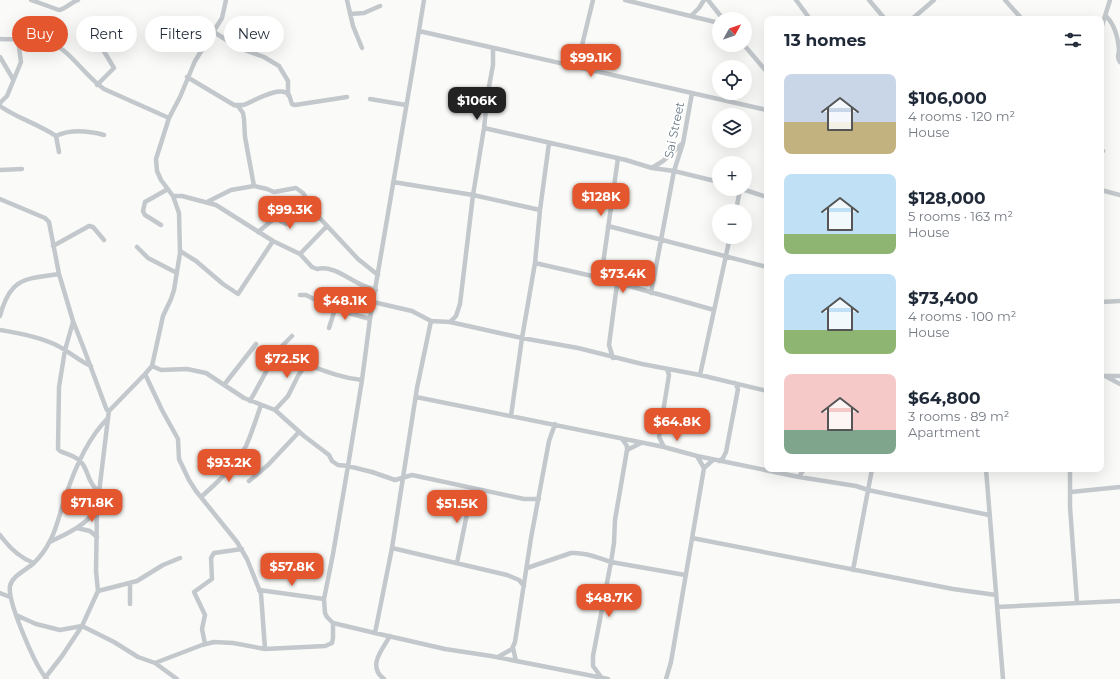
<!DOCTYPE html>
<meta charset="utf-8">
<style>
body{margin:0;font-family:Montserrat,sans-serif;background:#f2f2f3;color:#1f2937;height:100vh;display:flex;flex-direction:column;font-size:15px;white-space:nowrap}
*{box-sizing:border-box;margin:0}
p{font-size:13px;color:#747a83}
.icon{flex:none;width:22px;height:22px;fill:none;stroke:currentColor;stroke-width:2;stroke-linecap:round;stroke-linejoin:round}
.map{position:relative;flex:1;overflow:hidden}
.sheet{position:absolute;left:764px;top:16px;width:340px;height:456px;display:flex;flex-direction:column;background:#fff;border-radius:8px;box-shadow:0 4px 16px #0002}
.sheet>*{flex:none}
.top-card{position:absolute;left:12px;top:16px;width:380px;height:36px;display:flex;gap:8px}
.needle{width:26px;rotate:50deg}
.buttons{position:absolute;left:712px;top:12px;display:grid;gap:8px}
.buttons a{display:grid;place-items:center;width:40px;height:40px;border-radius:50%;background:#fff;box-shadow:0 4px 16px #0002;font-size:20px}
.price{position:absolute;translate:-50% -34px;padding:0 9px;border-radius:8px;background:#e4572e;color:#fff;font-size:13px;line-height:26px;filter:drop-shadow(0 1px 2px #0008)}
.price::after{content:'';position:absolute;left:50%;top:24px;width:12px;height:9px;margin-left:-6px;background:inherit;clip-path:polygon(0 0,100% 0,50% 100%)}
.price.selected{background:#222;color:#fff}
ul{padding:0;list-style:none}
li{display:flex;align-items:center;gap:12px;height:100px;padding:0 20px}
li span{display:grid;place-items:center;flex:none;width:112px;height:80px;border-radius:8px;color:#555}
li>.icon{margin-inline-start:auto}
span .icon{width:48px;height:48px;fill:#fffc;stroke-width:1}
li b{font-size:17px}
h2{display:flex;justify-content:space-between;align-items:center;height:48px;padding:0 20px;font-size:17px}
.pill{padding:0 14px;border-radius:18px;background:#fff;box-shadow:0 4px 16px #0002;font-size:14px;line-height:36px}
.pill.selected{background:#e4572e;color:#fff}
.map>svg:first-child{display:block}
</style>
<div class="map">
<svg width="1120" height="679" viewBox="0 0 1120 679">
<rect width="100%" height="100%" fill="#fafaf8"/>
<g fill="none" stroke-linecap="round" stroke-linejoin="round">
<!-- minor -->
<path stroke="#c3c8cc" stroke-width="4.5" d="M 31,0 L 59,10 C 66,9 71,2 78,0
M 347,0 L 353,26 L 362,48
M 424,0 L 413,67 L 370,319 L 362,380 L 348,466 L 333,554 L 324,599 L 325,613 L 327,617 L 333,623 L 375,633 L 445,649 L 491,656 L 608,679
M 625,0 L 719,23
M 708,0 L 723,19
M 796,0 L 810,19
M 869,0 L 885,19
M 1005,0 L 1022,19
M 350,14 L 364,13 L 380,6
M 691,16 L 699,8 L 704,0
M 1106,16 C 1115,25 1118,37 1119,50 C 1119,55 1116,57 1120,62
M 912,19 L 934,0
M 1101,29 L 1110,0
M 419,31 L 767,110
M 214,32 L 239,48 L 264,57 L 279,66 L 288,81 L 288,95
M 93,33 L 114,68 L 97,85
M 0,39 C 20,40 46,37 63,50 C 78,62 88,78 104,89 L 169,118
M 744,45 L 767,72
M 0,57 L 13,79
M 577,66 L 593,0
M 187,77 L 234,105 L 238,106 L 243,113 L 244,119 L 245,137 L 254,186
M 370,99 L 406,105
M 0,103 L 7,96 L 21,62 L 18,40
M 236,105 C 237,105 242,105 243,105 C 251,103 280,84 289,95 C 290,97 291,102 292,104 L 295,105 L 347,97
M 0,106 C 17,118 38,124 56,136 C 71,129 89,131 104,135
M 484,128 L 626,160 L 652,168 L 674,171 L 719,182
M 56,136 L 59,152
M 1101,150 L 1103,151
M 652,168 L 663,161 L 683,143
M 0,170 L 22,169
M 393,182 L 473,195 L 540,210
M 742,189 L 767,197
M 1101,190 L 1120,195
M 173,196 L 182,196 L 216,205 L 273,241 L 300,254 L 312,267 L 317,269 C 331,265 346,277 358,283 C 363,286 370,288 376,290
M 0,199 L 45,218 L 49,222 L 59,274 L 73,321 L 84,349 L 106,408 L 107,410 L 110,410 L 145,374 L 152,366 L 163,316 L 171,299 L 174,290 L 180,253 L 179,213 L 173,196 L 161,180 L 157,171 L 156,159 L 169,118 L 180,97 L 195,61 L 222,18 L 226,0
M 207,202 L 231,190 L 254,186 L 267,189 L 274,192 L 296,188 L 303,193 L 315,213 L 358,259 L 378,275
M 736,211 L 740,189
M 161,225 L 145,215 L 143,211 L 145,202 L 168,189
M 608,226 L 767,267
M 258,232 L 275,218 L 286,224 L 308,201
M 53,246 L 89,226 L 93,227 L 104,240
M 137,247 L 148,258 L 177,273
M 180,251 L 196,261 L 223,284 L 238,294 L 273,241
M 300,254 L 327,226
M 535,263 L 601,278 L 714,310
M 601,278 L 618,158
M 651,293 L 674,171 L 683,143 L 692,93
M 300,295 L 306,295 L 331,308 L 370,319
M 373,302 L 412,311 L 431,321 L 450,322 L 522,338 L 578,348 L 642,364 L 700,375 L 767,391
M 1101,302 L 1120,301
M 0,316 C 10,278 24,279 59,274
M 73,322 L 65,350 L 59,387 L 58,449 L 60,451 C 66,454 75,456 80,461 C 89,469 86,481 98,491
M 450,322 L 456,316 L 460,304 L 473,195 L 484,128 L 488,92 L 493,65 L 493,48
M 329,328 L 335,309
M 0,330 C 19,333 41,337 58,346 C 70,352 79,361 91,366
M 613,358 L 609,345 L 617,284
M 152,366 L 161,370 L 187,369 L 206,373 L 244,398 L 275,410 L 304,436 L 329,455 L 332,461 L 338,465 L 348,466 L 372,472 L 395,480 L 412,475 L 524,499 L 539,499
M 145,374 L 162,410 L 178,439 L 179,459 L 189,480 L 196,491 L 237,542 L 247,559 L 261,594 L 265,649
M 700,375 L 730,237
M 1101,376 L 1120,376
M 1107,377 L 1120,384
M 224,385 L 256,344
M 416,397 L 664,447 L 697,456 L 704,468 L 671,662 L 666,679
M 250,401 L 278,350 L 292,336
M 275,410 L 288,396 L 298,376 L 306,364 C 325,371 342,378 362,380
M 511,416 L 522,338 L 535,263 L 540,210 L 549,143
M 664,447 L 659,437 L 669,375 L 667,369
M 627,450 L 641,443
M 697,456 L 799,477 L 856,486 L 868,490 L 989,515
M 719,461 L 723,458 L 726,452 L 738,389 L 735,383
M 704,468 L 713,460
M 986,469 L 1003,679
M 1070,469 L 1070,507 L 1077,603
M 799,477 L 804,469
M 249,481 L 268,465 L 299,432
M 1071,492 L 1120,487
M 201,497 C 218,482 235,466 246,446 C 252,433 256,419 261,405
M 77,528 L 90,531 L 97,537
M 0,535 C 8,546 20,558 34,563
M 692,538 L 953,589 L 996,595
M 50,542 C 70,532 83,527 97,509
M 392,548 L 507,575 L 519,580 L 524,586
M 457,563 L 472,489
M 527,568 L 571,553 C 585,552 598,558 611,562 L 614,543 L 615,520 L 627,450 L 627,446 L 622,439
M 853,570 L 872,469
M 130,583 L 130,604
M 259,590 L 324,599
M 98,591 L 137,581 L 163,565 L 180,558
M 0,593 L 10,597
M 997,607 L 1120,601
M 16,615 L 36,624 L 60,630 L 82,626 L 114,642 L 138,657 L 155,663 L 202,645 L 214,642 L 233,643 L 265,649 L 325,646 L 332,643 L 333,638 L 333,623
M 375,633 L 392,548 L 417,388 L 431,321
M 205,644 L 202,629 L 205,615 L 194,592 L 212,579 L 211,558 L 214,553 L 242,549
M 513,648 L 516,661
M 498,657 L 512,649 L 515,642 L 531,538 L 549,441 L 555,424
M 155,663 L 177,679
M 601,677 L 593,666 L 593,656 L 611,562 L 685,575
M 45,678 L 62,656 L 82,626 L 98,591 L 96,571 L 97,509 L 109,410
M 47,679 C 36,668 7,601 10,586 C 12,576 26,570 34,563 C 40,557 46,549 50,541 C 57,528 60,512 65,498 C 74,470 87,439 108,418
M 384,679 C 367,666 382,650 390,636"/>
</g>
<g text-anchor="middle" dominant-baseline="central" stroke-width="4" stroke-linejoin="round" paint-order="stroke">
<!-- street labels -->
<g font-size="12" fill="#657683" stroke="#fff">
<text transform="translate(674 130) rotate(-78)">Sai Street</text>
</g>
</g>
</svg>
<div class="buttons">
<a><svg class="needle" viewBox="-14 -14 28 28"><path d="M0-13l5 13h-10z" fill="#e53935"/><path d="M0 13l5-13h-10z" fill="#747a83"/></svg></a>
<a><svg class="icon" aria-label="locate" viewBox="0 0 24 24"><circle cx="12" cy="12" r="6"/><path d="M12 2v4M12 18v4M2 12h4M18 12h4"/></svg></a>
<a><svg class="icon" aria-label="layers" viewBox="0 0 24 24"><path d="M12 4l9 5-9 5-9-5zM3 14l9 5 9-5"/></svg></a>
<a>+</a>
<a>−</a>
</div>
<b class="price" style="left:591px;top:78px">$99.1K</b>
<b class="price selected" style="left:477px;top:121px">$106K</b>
<b class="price" style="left:601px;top:217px">$128K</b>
<b class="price" style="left:290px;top:230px">$99.3K</b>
<b class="price" style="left:623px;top:294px">$73.4K</b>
<b class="price" style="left:345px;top:321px">$48.1K</b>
<b class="price" style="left:287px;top:379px">$72.5K</b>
<b class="price" style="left:677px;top:442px">$64.8K</b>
<b class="price" style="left:229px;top:483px">$93.2K</b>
<b class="price" style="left:92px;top:523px">$71.8K</b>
<b class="price" style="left:457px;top:524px">$51.5K</b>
<b class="price" style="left:292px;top:587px">$57.8K</b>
<b class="price" style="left:609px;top:618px">$48.7K</b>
<div class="top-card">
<a class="pill selected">Buy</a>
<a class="pill">Rent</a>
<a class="pill">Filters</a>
<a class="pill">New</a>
</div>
<section class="sheet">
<h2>13 homes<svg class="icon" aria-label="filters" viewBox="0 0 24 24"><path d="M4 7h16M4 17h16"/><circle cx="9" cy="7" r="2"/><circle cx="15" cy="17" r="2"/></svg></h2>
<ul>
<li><span style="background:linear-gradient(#c9d6e8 60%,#c2b280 0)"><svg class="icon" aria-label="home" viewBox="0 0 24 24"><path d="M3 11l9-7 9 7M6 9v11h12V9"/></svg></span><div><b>$106,000</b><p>4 rooms · 120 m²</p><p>House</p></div></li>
<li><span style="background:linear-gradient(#bfe0f5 75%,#8fb573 0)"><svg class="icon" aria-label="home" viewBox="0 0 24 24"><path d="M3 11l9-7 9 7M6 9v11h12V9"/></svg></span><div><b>$128,000</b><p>5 rooms · 163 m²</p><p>House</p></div></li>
<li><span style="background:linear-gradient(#bfe0f5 70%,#8fb573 0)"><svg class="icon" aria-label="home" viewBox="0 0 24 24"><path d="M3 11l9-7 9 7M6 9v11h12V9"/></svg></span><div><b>$73,400</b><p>4 rooms · 100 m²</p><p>House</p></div></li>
<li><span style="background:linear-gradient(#f6c9c9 70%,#7fa58c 0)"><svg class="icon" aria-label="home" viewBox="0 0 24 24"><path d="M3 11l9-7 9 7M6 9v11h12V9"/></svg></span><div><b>$64,800</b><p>3 rooms · 89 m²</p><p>Apartment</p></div></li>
</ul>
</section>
</div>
